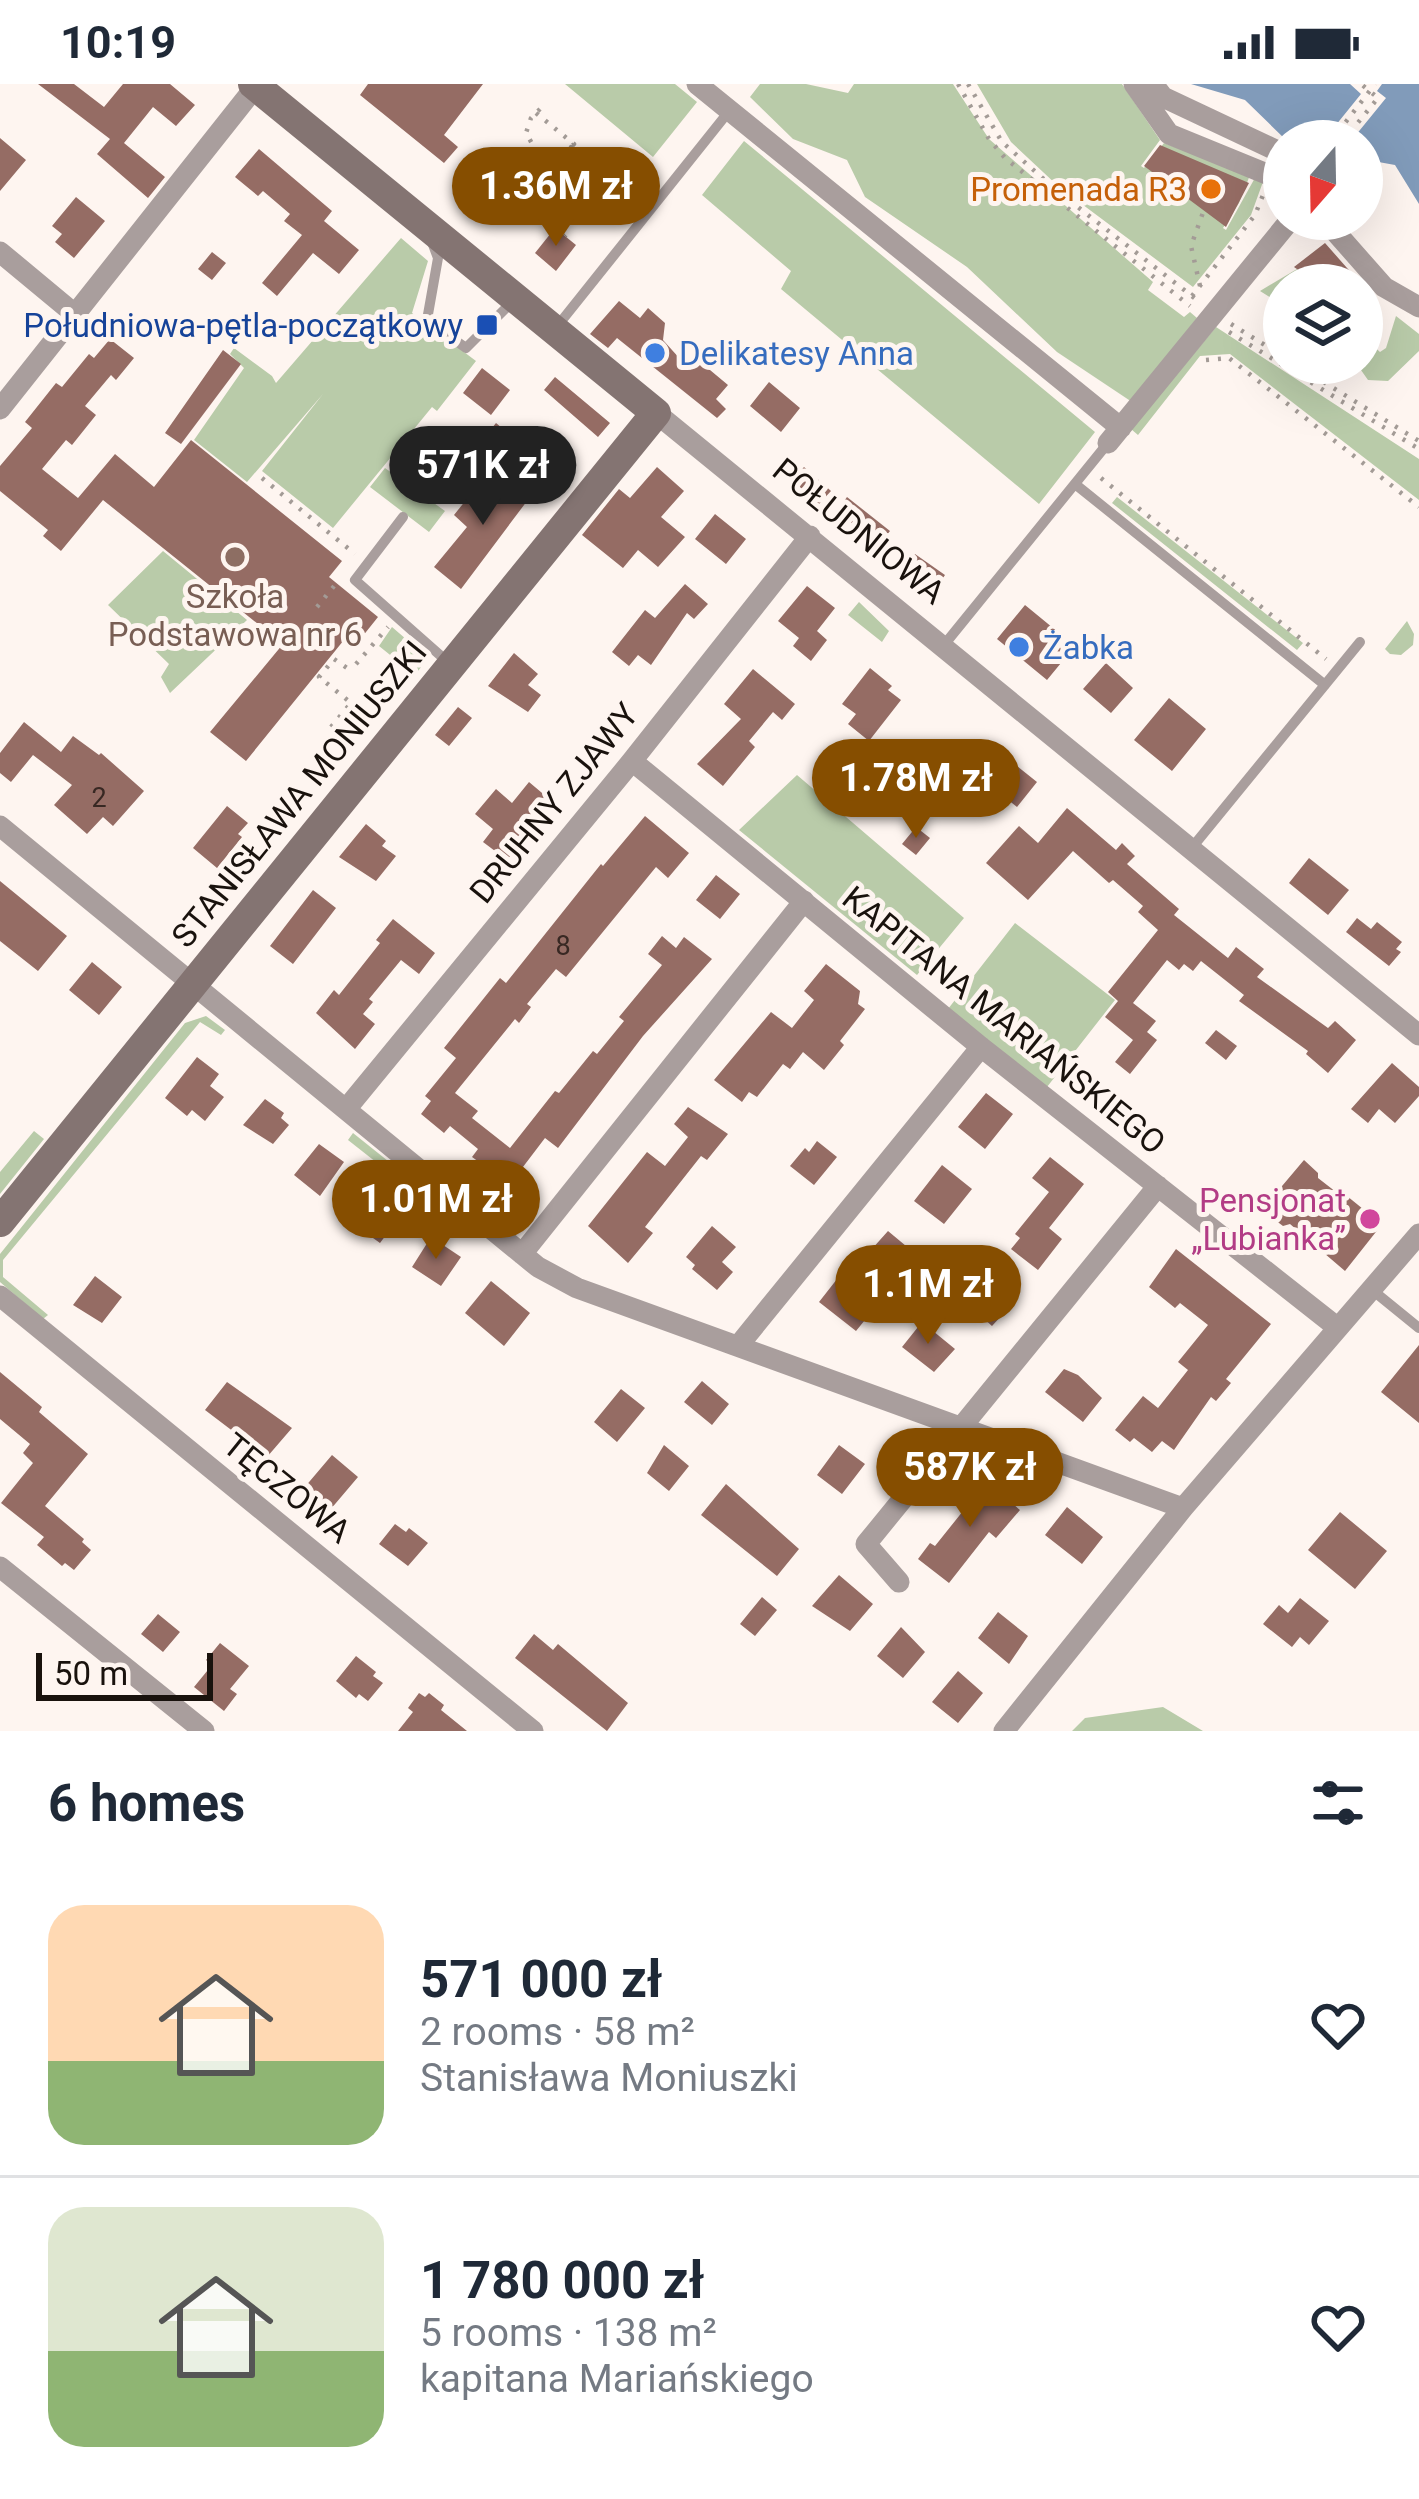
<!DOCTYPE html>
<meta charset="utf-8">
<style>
body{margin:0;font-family:Roboto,sans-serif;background:#f2f2f3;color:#1f2937;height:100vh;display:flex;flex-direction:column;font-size:45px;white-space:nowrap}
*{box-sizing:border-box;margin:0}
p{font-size:39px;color:#747a83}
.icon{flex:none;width:66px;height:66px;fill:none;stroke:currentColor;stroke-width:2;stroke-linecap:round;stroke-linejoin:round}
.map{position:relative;height:1647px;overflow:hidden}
.drawer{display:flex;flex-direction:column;background:#fff;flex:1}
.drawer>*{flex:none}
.needle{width:78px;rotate:200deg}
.fabs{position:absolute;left:1263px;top:36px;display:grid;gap:24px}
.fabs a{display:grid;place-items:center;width:120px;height:120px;border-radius:50%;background:#fff;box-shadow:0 12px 48px #0002;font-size:60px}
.scale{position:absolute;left:36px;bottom:30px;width:177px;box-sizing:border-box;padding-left:12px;border:6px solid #19120d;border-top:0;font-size:33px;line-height:42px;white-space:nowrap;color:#19120d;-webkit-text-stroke:9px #fef5f0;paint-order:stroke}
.price{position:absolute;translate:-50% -102px;padding:0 27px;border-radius:42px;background:#864e00;color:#fff;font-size:39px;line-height:78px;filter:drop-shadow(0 3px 6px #0008)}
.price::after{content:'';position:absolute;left:50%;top:72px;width:36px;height:27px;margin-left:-18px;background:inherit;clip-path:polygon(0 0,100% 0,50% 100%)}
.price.selected{background:#222;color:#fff}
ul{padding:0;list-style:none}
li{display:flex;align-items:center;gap:36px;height:300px;padding:0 48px}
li+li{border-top:3px solid #e0e1e3}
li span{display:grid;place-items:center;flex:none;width:336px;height:240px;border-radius:36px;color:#555}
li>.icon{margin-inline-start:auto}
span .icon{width:144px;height:144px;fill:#fffc;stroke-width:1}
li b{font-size:51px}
h2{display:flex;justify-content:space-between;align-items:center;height:144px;padding:0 48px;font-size:51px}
.status{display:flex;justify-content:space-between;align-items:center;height:84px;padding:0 60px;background:#fff;direction:ltr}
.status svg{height:33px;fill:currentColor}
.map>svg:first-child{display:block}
</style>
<div class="status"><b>10:19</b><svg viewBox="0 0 49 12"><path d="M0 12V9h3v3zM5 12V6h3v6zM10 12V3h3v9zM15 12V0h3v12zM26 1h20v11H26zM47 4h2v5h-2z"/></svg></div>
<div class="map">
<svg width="1419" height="1647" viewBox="0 0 1419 1647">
<rect width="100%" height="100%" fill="#fef5f0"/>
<!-- green -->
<path fill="#b9cba9" d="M 565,0 L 675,0 L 697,18 L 653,73 Z
M 760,0 L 806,0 L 848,9 L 854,0 L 953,0 L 989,55 L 1153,198 L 1148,206 L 1184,233 L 1190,228 L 1197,234 L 1132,318 L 1057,268 L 967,183 L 865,113 L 847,76 L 793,55 L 750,13 Z
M 977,0 L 1122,0 L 1160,56 L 1141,82 L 1144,84 L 1164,59 L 1250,91 L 1239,119 L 1223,144 L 1226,146 L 1256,92 L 1264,95 L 1251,131 L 1193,203 L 1059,103 L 1011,58 Z
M 744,57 L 1095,348 L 1039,420 L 781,205 L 791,187 L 702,111 Z
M 401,154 L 428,177 L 412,229 L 476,277 L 437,327 L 432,323 L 333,444 L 262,387 L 323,310 L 247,398 L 194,356 L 244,284 L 230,270 L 234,264 L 272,292 L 276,299 Z
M 1297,185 L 1320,201 L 1284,201 L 1284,222 L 1260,207 Z
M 1396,232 L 1419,250 L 1419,267 L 1388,297 L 1368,296 L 1356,279 L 1362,279 L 1362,242 L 1367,256 L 1380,268 L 1386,264 Z
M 1216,243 L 1419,375 L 1419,416 L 1230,270 L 1200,272 L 1138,351 L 1131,345 Z
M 385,384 L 445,427 L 429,448 L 370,403 Z
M 1117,413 L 1303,559 L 1297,566 L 1112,419 Z
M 163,467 L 247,536 L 170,609 L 161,593 L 169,580 L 108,521 Z
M 859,518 L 889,547 L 882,558 L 848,531 Z
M 1407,537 L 1414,550 L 1413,561 L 1401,571 L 1390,570 L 1385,565 Z
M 392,543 L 428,574 L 415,591 L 379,562 Z
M 797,691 L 964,834 L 917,891 L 739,746 Z
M 1015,839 L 1115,916 L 1047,1003 L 948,925 Z
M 206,932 L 225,946 L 221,951 L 200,938 L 3,1176 L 3,1193 L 48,1231 L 43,1235 L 0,1198 L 0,1170 L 185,939 Z
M 34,1047 L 44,1055 L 0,1110 L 0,1088 Z
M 353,1049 L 423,1105 L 419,1112 L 348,1056 Z
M 1163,1623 L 1203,1647 L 1072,1647 L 1085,1634 Z"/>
<!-- water -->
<path fill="#819bba" d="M 1191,0 L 1419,0 L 1419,120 L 1395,81 L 1362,75 L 1362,57 L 1287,57 L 1245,16 Z"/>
<!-- pier -->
<path fill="#fef5f0" d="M 1350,0 L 1382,0 L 1377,7 L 1386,14 L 1351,57 L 1323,57 L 1361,10 Z"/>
<!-- building -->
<path fill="#956c64" d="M 38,0 L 74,0 L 104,23 L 123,0 L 170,0 L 195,21 L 176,42 L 153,23 L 124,59 L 165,93 L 148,114 L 97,70 L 110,55 Z
M 368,0 L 483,0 L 444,51 L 458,63 L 444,79 L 360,11 Z
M 0,54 L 26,76 L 0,107 Z
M 1160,61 L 1249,99 L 1226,143 L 1144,82 Z
M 259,65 L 332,127 L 324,137 L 359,166 L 339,190 L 313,169 L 277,212 L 262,199 L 302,151 L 284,137 L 290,130 L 263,107 L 258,112 L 235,93 Z
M 534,72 L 557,90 L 562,86 L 592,107 L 564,139 L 548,126 L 551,117 L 519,94 Z
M 76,113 L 105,137 L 74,174 L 55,158 L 62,150 L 52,142 Z
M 555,144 L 576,161 L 556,187 L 535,169 Z
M 1325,159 L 1362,201 L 1320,201 L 1294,183 Z
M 212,168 L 226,179 L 212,196 L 198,185 Z
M 619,217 L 640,234 L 648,224 L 665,239 L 663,256 L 690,286 L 698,276 L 728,301 L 716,315 L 726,325 L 717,334 L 617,254 L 608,264 L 590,250 Z
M 110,255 L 134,274 L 116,296 L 111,291 L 85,322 L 96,331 L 72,361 L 66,356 L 42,385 L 78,414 L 115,370 L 154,403 L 191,356 L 342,477 L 329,493 L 378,533 L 358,558 L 348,551 L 246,677 L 210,648 L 283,560 L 103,416 L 61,467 L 43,452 L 48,446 L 0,407 L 0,382 L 32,344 L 25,338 L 56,299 L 62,303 L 89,270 L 94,274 Z
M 223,266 L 241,280 L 181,360 L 165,349 Z
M 482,284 L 510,306 L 491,331 L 463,309 Z
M 555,293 L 610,339 L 598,353 L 544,306 Z
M 769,298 L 800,324 L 781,348 L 750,322 Z
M 496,339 L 515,355 L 491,385 L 472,369 Z
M 657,383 L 684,407 L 661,433 L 685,453 L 658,483 L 638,466 L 623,484 L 582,451 L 619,405 L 630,414 Z
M 804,383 L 831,407 L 819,420 L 792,396 Z
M 509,384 L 528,403 L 527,417 L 461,505 L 434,483 L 467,443 L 454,431 L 466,416 L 477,425 Z
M 847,413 L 890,447 L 879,461 L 837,427 Z
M 715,430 L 746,455 L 726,480 L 695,455 Z
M 915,470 L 945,491 L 935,506 L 904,485 Z
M 685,500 L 708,520 L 694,535 L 687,529 L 651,581 L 638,571 L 629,582 L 612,568 L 645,526 L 655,534 Z
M 807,502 L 835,524 L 817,547 L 827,556 L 811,577 L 793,562 L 799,554 L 778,537 Z
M 1025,521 L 1075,562 L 1047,596 L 997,555 Z
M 514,569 L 538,590 L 528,601 L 541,611 L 528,628 L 488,602 Z
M 1106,579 L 1133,604 L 1111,629 L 1083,605 Z
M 870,584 L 892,602 L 888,606 L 901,616 L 869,657 L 848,640 L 856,630 L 842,620 Z
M 753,585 L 795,620 L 782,636 L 773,628 L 749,657 L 755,663 L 723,702 L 697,680 L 741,635 L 724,620 Z
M 1169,614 L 1206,645 L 1172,687 L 1134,656 Z
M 458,623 L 472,634 L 449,662 L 435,651 Z
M 24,638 L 61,668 L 73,652 L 99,671 L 101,669 L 144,707 L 113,742 L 103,733 L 87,750 L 54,721 L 72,701 L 33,671 L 11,698 L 0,689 L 0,669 Z
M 1012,678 L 1037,698 L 1017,723 L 992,703 Z
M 940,683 L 956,697 L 941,714 L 925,701 Z
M 529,698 L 554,719 L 507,776 L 483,758 L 493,745 L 475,730 L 496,705 L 512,719 Z
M 227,722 L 248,739 L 238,750 L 242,753 L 217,784 L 193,764 Z
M 1067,724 L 1116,766 L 1122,759 L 1135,772 L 1127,780 L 1179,825 L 1174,831 L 1228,874 L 1236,863 L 1264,885 L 1257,893 L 1328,944 L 1335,937 L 1356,956 L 1328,989 L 1306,970 L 1308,967 L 1239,917 L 1244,911 L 1201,877 L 1193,887 L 1184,880 L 1179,886 L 1167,876 L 1133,919 L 1156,937 L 1147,948 L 1157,956 L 1130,990 L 1115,978 L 1133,956 L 1105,933 L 1118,917 L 1108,908 L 1158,846 L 1138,828 L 1143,822 L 1113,796 L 1109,799 L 1073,767 L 1028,816 L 986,779 L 1019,742 L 1038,759 Z
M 645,732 L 689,769 L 668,794 L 656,783 L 566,893 L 556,885 L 527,920 L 531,923 L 519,939 L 515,935 L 455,1009 L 478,1027 L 472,1034 L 510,1064 L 555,1007 L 559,1009 L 593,967 L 597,970 L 624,937 L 619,933 L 662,881 L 648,870 L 662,852 L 676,864 L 684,853 L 712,875 L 643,952 L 558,1064 L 545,1054 L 510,1100 L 472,1073 L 478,1065 L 450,1042 L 444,1049 L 421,1030 L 431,1017 L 425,1012 L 456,974 L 444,964 L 500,894 L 506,899 L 601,780 L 603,782 Z
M 366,740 L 386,757 L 382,762 L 396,772 L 376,797 L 339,773 Z
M 916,743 L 930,754 L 916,771 L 902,760 Z
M 1309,774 L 1349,806 L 1328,831 L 1289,799 Z
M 716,791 L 740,810 L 720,835 L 696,816 Z
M 0,797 L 67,852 L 38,887 L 0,857 Z
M 313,806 L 336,824 L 293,880 L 270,862 Z
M 1357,834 L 1371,845 L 1377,838 L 1402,858 L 1396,865 L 1401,868 L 1389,882 L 1346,848 Z
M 393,835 L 435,869 L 419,890 L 401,876 L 369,915 L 373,918 L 363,930 L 375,940 L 355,965 L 316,929 L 334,906 L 339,911 L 380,859 L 376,856 Z
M 92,878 L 122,903 L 99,931 L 69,906 Z
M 826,880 L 860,907 L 858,920 L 865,925 L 840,957 L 844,961 L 824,986 L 803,968 L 790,985 L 783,980 L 757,1013 L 749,1008 L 742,1018 L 714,996 L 771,928 L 792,944 L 814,916 L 804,907 Z
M 1216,946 L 1237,962 L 1226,976 L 1205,959 Z
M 197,973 L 219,990 L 210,1002 L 224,1013 L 205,1037 L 192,1026 L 187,1032 L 165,1014 Z
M 1392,979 L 1419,1003 L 1419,1012 L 1395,1039 L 1379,1025 L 1368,1039 L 1351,1025 Z
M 986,1009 L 1013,1030 L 985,1065 L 958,1043 Z
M 265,1015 L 284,1029 L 281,1034 L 289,1041 L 273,1060 L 243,1041 Z
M 688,1023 L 728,1050 L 707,1076 L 701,1072 L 645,1143 L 653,1149 L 628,1179 L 588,1142 L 647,1068 L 665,1082 L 688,1053 L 674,1040 Z
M 817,1057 L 837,1073 L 814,1101 L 790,1082 L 805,1064 L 809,1068 Z
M 319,1060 L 344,1078 L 320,1112 L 294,1091 Z
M 1050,1073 L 1084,1100 L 1049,1144 L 1062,1155 L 1038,1186 L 1011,1165 L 1020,1154 L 1015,1150 L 1049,1108 L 1032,1094 Z
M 1304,1076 L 1318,1089 L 1318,1094 L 1345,1115 L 1347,1112 L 1363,1125 L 1365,1122 L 1383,1139 L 1345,1187 L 1290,1140 L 1283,1142 L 1275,1136 L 1276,1130 L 1266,1121 Z
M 942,1081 L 972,1105 L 944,1140 L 914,1117 Z
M 377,1107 L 404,1127 L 380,1159 L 352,1139 Z
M 712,1142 L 736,1163 L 722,1178 L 733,1188 L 717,1206 L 692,1185 L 695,1181 L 686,1173 Z
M 888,1147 L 912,1167 L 872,1215 L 878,1220 L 856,1247 L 819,1218 L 841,1190 L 846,1194 Z
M 431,1153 L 461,1173 L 441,1202 L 412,1183 Z
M 1176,1165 L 1271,1240 L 1226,1295 L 1231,1299 L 1216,1317 L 1211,1313 L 1174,1366 L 1162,1357 L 1152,1368 L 1134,1354 L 1130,1358 L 1115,1346 L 1143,1312 L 1158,1324 L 1188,1286 L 1178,1278 L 1208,1241 L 1180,1219 L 1175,1224 L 1149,1203 Z
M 95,1192 L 122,1213 L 102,1239 L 73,1221 Z
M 491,1197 L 530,1229 L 504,1262 L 465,1229 Z
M 990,1200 L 1013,1219 L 992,1242 L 971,1223 Z
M 922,1238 L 955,1265 L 934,1288 L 902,1263 Z
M 1419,1261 L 1419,1339 L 1381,1308 Z
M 1064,1285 L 1078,1291 L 1102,1314 L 1083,1338 L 1045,1308 Z
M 0,1288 L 42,1323 L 39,1328 L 88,1370 L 45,1422 L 84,1455 L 82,1458 L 91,1466 L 74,1486 L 65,1479 L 62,1482 L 37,1461 L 44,1453 L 1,1419 L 33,1379 L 23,1369 L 30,1360 L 0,1335 Z
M 702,1297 L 729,1320 L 712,1341 L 684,1318 Z
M 227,1298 L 292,1344 L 267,1373 L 205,1326 Z
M 621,1305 L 645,1324 L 617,1358 L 594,1338 Z
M 664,1361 L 689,1382 L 669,1407 L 647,1389 Z
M 839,1361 L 865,1380 L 842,1410 L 817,1391 Z
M 332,1371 L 358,1393 L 330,1426 L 304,1404 Z
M 982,1394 L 1020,1426 L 996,1454 L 989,1448 L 949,1499 L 918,1475 L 930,1459 L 935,1462 L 963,1427 L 958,1423 Z
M 726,1400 L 799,1465 L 777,1492 L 701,1431 Z
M 1067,1423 L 1103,1453 L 1082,1480 L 1045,1451 Z
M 1340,1428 L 1387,1467 L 1355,1505 L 1308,1466 Z
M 395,1440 L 406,1448 L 409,1444 L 428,1459 L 408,1482 L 379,1460 Z
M 839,1491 L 873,1520 L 850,1547 L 812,1522 Z
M 762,1513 L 777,1526 L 755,1552 L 740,1540 Z
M 1300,1514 L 1329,1537 L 1309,1561 L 1300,1553 L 1292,1563 L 1263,1540 L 1279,1521 L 1288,1529 Z
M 998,1528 L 1028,1552 L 1009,1580 L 978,1554 Z
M 158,1530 L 180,1548 L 163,1568 L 141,1550 Z
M 901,1543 L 925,1568 L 903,1594 L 877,1572 Z
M 534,1550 L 553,1566 L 558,1560 L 628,1619 L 607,1647 L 515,1574 Z
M 220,1559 L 249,1582 L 230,1605 L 237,1610 L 224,1627 L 194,1603 L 212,1581 L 206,1576 Z
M 356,1572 L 376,1588 L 373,1592 L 383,1599 L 368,1617 L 359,1610 L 356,1614 L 336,1597 Z
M 958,1587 L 983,1609 L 958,1639 L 932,1618 Z
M 419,1609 L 425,1613 L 429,1609 L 444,1621 L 441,1626 L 467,1647 L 398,1647 L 413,1628 L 408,1624 Z"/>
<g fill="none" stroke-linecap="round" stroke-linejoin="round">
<!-- path -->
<path stroke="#a39b96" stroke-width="4.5" stroke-dasharray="3 9" stroke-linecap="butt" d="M 958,0 L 989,55 L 1005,74 L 1190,222
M 968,0 L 1002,58 L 1056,106 L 1197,216
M 540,25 L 531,34 L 526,49 L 538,70 L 559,85
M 536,29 L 574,60 L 571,63
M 1343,57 L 1378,14 L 1361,0
M 556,83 L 571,63 L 609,91
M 591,111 L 614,85 L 641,106
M 519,128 L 554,135 L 569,148 L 565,152
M 1200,202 L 1191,162 L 1205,123
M 1192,212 L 1255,131 L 1263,111
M 1231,240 L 1284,273
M 1229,248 L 1419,365
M 1373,262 L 1371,232 L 1376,226
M 1206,276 L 1229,274 L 1419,423
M 1293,279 L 1419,357
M 262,394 L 355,470
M 1101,394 L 1326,575
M 317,523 L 339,496
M 356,580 L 388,543
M 331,643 L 351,619 L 319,593 L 334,575 L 350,586"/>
<!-- lane -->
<path stroke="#a99e9d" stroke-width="10" d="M 432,158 L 438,174 L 427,236 L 466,264 L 515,215
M 555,245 L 730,26
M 1075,400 L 1325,601
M 403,433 L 355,496 L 450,580
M 944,561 L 1108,359
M 1190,766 L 1360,558
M 1371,1205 L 1419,1244"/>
<!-- street -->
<path stroke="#a99e9d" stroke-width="21" d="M 697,0 L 1121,344
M 1134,0 L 1169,50 L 1284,97
M 1153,0 L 1163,13 L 1284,70
M 1324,135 L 1384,203 L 1419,223
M 0,168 L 77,232
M 0,325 L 256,2
M 656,329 L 1419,951
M 1108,359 L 1291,135
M 632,677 L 981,963 L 1338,1244
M 0,742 L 538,1183 L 577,1204 L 1183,1424
M 347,1024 L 632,677 L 810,452
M 522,1170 L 804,817
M 0,1212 L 533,1647
M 738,1262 L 981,963
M 0,1483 L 204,1647
M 899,1498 L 866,1460 L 1158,1102
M 1004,1647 L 1183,1424 L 1419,1150"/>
<!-- secondary -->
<path stroke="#847472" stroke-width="30" d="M 0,1138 L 656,329 L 253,0"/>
<!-- path-bridge -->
<path stroke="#a39b96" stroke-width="4.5" stroke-dasharray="3 9" stroke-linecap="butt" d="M 1331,57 L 1375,0"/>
</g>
<!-- markers -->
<circle fill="#e8710a" stroke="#fef5f0" stroke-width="4.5" cx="1211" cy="105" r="12"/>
<rect fill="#1a4fb4" stroke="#fef5f0" stroke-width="4.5" x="475" y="229" width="24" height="24" rx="6"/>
<g fill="#3f7fe0" stroke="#fef5f0" stroke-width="4.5">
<circle cx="655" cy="269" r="12"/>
<circle cx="1019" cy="563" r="12"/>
</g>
<circle fill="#8d6e63" stroke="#fef5f0" stroke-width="4.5" cx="235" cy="473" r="12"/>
<circle fill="#d1479c" stroke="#fef5f0" stroke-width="4.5" cx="1370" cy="1135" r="12"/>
<g text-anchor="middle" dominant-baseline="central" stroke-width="10" stroke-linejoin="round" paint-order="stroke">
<!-- number labels -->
<g font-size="27" fill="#382823">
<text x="99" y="714">2</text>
<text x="563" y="862">8</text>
</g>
<!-- food labels -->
<g font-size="33" fill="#c56008" stroke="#fef5f0" text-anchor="end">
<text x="1187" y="105">Promenada R3</text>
</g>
<!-- transit labels -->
<g font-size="33" fill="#164399" stroke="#fef5f0" text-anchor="end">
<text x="463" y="241">Południowa-pętla-początkowy</text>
</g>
<!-- shop labels -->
<g font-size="33" fill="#366cbe" stroke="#fef5f0" text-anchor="start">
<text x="679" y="269">Delikatesy Anna</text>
<text x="1043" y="563">Żabka</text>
</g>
<!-- street labels -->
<g font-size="33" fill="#19120d" stroke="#fef5f0">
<text transform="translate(859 447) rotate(39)">POŁUDNIOWA</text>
<text transform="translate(299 710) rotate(-51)">STANISŁAWA MONIUSZKI</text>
<text transform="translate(554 719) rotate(-51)">DRUHNY ZJAWY</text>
<text transform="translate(1004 936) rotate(39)">KAPITANA MARIAŃSKIEGO</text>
<text transform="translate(287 1404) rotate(39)">TĘCZOWA</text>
</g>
<!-- education labels -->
<g font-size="33" fill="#785e54" stroke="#fef5f0">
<text x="235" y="512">Szkoła<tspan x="235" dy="38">Podstawowa nr 6</tspan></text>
</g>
<!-- hotel labels -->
<g font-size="33" fill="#b23c85" stroke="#fef5f0" text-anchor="end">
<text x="1346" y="1116">Pensjonat<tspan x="1346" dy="38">„Lubianka”</tspan></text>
</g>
</g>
</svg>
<div class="fabs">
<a><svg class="needle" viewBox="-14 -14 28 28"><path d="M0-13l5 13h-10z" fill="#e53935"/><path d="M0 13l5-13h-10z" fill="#747a83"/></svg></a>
<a><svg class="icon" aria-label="layers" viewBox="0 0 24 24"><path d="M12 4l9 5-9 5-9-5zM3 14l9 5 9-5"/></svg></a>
</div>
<div class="scale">50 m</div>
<b class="price" style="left:556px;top:165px">1.36M zł</b>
<b class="price selected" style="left:483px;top:444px">571K zł</b>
<b class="price" style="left:916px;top:757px">1.78M zł</b>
<b class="price" style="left:436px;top:1178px">1.01M zł</b>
<b class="price" style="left:928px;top:1263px">1.1M zł</b>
<b class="price" style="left:970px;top:1446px">587K zł</b>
</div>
<section class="drawer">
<h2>6 homes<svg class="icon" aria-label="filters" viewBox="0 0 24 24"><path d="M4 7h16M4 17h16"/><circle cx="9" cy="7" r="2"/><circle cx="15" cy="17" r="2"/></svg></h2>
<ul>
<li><span style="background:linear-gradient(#ffd9b3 65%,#8fb573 0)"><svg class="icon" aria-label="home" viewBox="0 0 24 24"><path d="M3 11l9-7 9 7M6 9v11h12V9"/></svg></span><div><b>571 000 zł</b><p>2 rooms · 58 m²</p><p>Stanisława Moniuszki</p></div><svg class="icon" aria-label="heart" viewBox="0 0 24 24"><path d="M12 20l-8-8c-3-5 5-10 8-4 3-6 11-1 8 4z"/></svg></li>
<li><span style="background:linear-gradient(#dfe7d0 60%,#8fb573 0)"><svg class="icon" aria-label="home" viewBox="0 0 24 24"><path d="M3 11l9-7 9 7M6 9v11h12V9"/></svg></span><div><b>1 780 000 zł</b><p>5 rooms · 138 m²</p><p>kapitana Mariańskiego</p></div><svg class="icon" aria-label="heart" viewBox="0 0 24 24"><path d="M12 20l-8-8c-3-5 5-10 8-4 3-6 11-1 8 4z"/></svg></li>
</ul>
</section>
